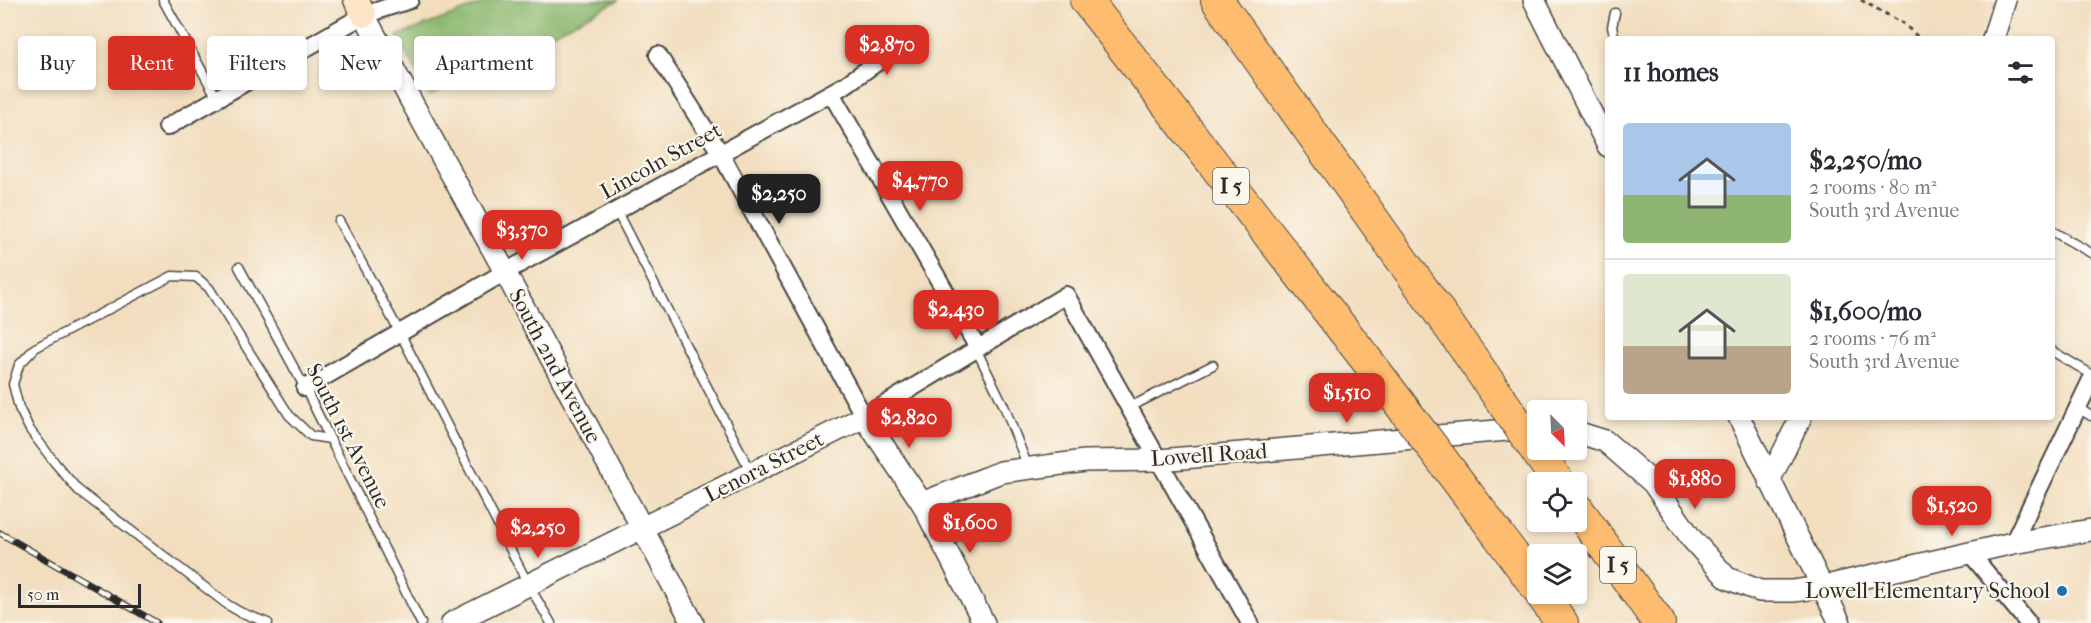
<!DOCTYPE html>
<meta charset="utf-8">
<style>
body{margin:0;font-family:"IM FELL French Canon",serif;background:#f2f2f3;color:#2b2b33;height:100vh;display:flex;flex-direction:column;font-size:22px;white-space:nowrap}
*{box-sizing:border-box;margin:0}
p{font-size:20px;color:#7c7c81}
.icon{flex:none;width:33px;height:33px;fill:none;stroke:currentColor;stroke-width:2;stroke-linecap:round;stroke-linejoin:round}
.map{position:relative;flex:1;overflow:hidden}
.drawer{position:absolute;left:1605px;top:36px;width:450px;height:384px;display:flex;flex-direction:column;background:#fff;border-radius:6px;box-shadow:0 3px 9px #0003}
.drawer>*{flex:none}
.guide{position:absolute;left:18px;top:36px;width:570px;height:54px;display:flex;gap:12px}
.needle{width:39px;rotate:156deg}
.buttons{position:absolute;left:1527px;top:400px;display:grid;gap:12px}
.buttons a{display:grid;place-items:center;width:60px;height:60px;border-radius:6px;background:#fff;box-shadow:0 3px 9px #0003;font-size:30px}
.scale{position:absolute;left:18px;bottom:15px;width:123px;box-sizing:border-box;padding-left:6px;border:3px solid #2b2b2b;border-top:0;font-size:16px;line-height:21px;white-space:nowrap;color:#2b2b2b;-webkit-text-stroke:4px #fbf7ec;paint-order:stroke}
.price{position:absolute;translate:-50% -51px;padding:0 14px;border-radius:12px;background:#d93025;color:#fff;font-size:20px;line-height:39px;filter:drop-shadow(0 2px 3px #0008)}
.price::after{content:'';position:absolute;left:50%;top:36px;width:18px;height:14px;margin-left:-9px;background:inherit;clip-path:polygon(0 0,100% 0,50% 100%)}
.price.active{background:#222;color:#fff}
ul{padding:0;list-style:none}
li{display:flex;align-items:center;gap:18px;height:150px;padding:0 18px}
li+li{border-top:2px solid #e1e1e2}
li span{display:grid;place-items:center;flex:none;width:168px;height:120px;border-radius:6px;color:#555}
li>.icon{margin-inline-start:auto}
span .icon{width:72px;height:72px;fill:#fffc;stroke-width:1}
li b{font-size:26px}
h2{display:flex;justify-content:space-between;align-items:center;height:72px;padding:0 18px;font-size:26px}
.pill{padding:0 21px;border-radius:6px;background:#fff;box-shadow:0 3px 9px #0003;font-size:21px;line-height:54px}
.pill.active{background:#d93025;color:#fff}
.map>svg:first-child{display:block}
</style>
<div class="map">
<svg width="2091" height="623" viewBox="0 0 2091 623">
<rect width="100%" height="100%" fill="#fbf7ec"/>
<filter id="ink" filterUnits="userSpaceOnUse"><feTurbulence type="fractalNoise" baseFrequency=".0167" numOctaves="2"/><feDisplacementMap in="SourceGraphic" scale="12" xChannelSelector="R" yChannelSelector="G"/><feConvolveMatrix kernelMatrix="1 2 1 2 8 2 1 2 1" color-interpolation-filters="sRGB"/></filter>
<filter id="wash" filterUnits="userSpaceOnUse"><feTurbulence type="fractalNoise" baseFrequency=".008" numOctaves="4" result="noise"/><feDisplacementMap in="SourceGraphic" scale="24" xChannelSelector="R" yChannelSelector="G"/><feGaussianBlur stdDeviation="1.35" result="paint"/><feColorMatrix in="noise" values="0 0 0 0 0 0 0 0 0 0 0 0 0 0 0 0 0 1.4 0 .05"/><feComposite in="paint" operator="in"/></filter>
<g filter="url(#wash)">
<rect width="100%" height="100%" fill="#f2debf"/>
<!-- forest -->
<path fill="#8cb870" stroke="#5c724e" stroke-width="1.5" d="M 492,0 L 619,0 L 429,96 L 397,36 Z"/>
</g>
<g filter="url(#ink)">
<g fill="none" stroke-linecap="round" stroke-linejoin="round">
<defs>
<path id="service" d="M 163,0 L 217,98
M 1615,39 L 1612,27 L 1615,13
M 617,212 L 751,472
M 339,221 L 400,333 L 529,586 L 551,623
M 2052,231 L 2091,253
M 239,267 L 305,388 L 421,623
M 976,349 L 1004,406 L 1028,467
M 2052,351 L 2091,374
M 1130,407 L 1213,365
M 2078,408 L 2091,416
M 268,623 L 240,612 L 228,605 L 78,490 L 55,463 L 30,430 L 19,408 L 13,384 L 19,365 L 35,348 L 172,276 L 196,277 L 209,288 L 289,415 L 311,436 L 330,439"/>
<path id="minor" d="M 658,55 L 721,154 L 864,417 L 1066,295 L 1250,623
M 831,93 L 978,348
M 167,127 L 364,15 L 410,0
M 305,388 L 505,272 L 845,85 L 910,39
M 2013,543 L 2091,380
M 1970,553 L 2028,623"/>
<path id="tertiary" d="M 1534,0 L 1608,146
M 364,15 L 505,272 L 693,623
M 1993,39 L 2005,0
M 1739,417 L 1840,623
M 1576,432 L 1605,441 L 1653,483 L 1691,538 L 1727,578 L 1760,591 L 1793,591 L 1822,587 L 2013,543 L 2091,530
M 1769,481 L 1801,417
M 922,503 L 1001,472 L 1085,461 L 1159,460 L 1531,428
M 452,623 L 864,417 L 922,503 L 984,623"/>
<path id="secondary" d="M 356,0 L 364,15"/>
<path id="motorway" d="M 1086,0 L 1376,372
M 1217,0 L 1471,357
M 1576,507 L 1659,623
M 1499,536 L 1538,589
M 1541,594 L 1562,623"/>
</defs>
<!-- service casing -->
<use href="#service" stroke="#494641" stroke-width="11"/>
<!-- minor casing -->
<use href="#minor" stroke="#494641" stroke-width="20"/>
<!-- tertiary casing -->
<use href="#tertiary" stroke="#494641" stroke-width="24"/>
<!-- secondary casing -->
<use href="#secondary" stroke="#494641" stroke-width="27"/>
<!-- motorway casing -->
<use href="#motorway" stroke="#494641" stroke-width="34"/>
<!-- path -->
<path stroke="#494641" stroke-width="3" stroke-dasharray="4.5 4.5" stroke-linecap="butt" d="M 1861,0 L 1904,24 L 1920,39"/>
<!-- service -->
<use href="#service" stroke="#fff" stroke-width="8"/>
<!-- minor -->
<use href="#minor" stroke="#fff" stroke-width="16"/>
<!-- tertiary -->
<use href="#tertiary" stroke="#fff" stroke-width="21"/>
<!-- secondary -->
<use href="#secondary" stroke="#fee4c6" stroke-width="24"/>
<!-- motorway -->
<use href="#motorway" stroke="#fdbc70" stroke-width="32"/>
<defs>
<path id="rail" d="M 0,533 L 157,623"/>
</defs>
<!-- rail casing -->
<use href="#rail" stroke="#2b2b2b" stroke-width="7"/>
<!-- rail -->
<use href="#rail" stroke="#fbf7ec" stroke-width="4.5" stroke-dasharray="14" stroke-linecap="butt"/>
<defs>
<path id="motorway-bridge" d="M 1471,357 L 1559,483
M 1376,372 L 1499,536"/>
</defs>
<!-- motorway-bridge casing -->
<use href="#motorway-bridge" stroke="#494641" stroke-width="34" stroke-linecap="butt"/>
<!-- motorway-bridge -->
<use href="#motorway-bridge" stroke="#fdbc70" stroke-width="32"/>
</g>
</g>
<!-- markers -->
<circle fill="#1f6fb2" stroke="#fbf7ec" stroke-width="2" cx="2062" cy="591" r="6"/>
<g text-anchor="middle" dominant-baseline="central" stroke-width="4.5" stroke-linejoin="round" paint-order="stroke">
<!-- shield labels -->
<g fill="#fbf7ec" stroke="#696865" stroke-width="1.5">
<rect x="1213" y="168" width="36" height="36" rx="4.5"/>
<rect x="1600" y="547" width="36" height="36" rx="4.5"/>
</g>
<g font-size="21" font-weight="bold" fill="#2b2b2b">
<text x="1231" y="186">I 5</text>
<text x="1618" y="565">I 5</text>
</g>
<!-- street labels -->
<g font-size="22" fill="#2b2b2b" stroke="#fbf7ec">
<text transform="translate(661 161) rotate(-29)">Lincoln Street</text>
<text transform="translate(555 366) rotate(62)">South 2nd Avenue</text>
<text transform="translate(348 436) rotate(63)">South 1st Avenue</text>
<text transform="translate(1209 455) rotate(-4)">Lowell Road</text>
<text transform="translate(764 467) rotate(-27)">Lenora Street</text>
</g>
<!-- poi labels -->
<g font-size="22" fill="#2b2b2b" stroke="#fbf7ec" text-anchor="end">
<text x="2050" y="591">Lowell Elementary School</text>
</g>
</g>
</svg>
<div class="buttons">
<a><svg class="needle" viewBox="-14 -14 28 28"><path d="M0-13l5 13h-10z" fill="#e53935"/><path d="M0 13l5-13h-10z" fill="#7c7c81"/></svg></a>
<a><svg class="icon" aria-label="locate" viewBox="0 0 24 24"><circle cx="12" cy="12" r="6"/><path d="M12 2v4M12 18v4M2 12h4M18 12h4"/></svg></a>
<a><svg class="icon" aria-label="layers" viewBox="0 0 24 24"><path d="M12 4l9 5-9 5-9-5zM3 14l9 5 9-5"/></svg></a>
</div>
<div class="scale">50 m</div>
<b class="price" style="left:887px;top:76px">$2,870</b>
<b class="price" style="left:920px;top:212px">$4,770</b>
<b class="price active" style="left:779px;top:225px">$2,250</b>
<b class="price" style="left:522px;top:261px">$3,370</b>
<b class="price" style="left:956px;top:341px">$2,430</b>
<b class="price" style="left:1347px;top:424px">$1,510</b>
<b class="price" style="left:909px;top:449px">$2,820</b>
<b class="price" style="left:1695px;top:510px">$1,880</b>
<b class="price" style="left:1952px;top:537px">$1,520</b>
<b class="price" style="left:970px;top:554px">$1,600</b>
<b class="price" style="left:538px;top:559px">$2,250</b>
<div class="guide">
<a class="pill">Buy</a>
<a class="pill active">Rent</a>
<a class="pill">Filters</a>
<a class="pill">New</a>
<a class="pill">Apartment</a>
</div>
<section class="drawer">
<h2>11 homes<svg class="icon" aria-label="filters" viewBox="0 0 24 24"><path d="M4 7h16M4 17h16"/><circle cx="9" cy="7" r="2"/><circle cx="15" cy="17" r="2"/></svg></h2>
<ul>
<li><span style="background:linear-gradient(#a9c7e8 60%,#8fb573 0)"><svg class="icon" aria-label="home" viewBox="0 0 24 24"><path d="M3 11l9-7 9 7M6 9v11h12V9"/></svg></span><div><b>$2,250/mo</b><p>2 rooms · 80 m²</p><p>South 3rd Avenue</p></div></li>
<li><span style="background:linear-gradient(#dfe7d0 60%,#b9a48a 0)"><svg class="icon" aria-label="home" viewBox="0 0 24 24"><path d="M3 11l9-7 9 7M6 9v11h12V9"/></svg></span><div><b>$1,600/mo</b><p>2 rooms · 76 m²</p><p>South 3rd Avenue</p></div></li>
</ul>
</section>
</div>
